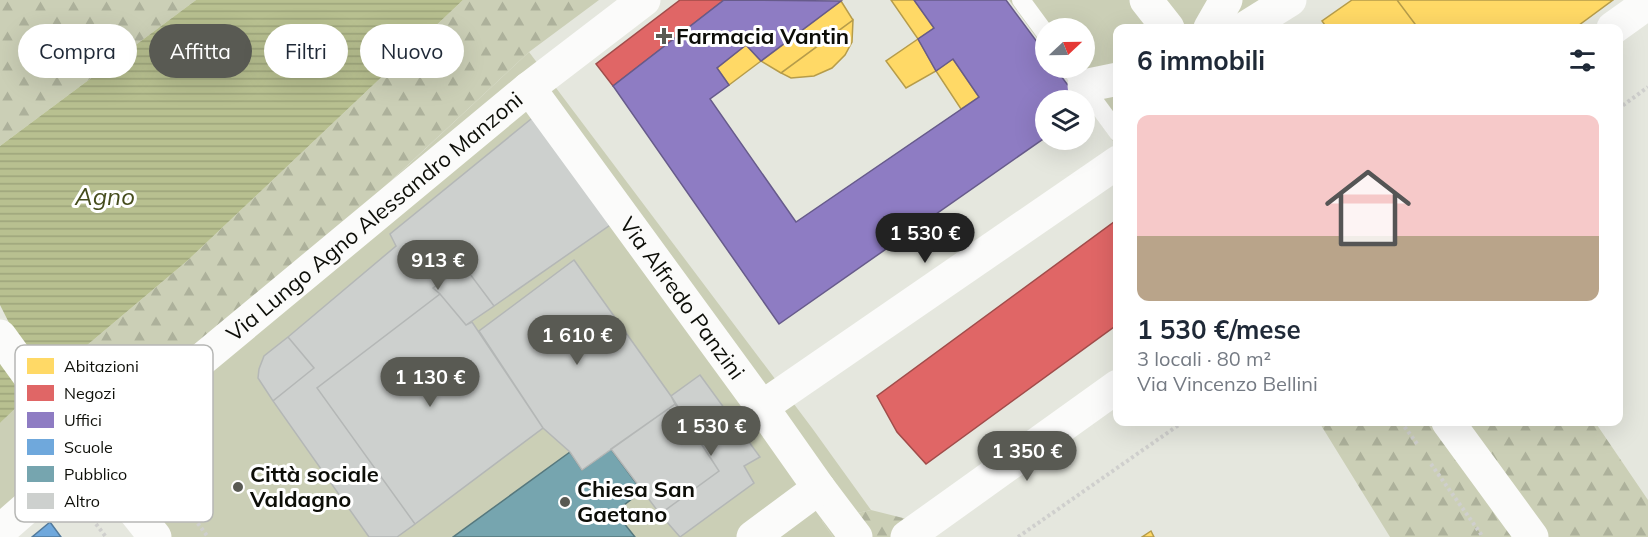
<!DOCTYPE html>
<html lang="it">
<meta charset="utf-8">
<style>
body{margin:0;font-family:Mulish,sans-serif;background:#f6f6f7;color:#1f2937;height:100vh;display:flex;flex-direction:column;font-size:22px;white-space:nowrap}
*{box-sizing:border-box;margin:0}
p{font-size:20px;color:#747a83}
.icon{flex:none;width:33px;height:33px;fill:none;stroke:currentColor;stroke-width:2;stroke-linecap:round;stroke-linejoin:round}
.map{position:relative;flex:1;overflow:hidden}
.drawer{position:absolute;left:1113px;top:24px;width:510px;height:402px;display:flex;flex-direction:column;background:#fff;border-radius:12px;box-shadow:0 6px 24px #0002}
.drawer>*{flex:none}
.banner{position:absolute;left:18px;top:24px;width:570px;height:54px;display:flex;gap:12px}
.needle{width:39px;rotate:68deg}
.fabs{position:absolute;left:1035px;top:18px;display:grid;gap:12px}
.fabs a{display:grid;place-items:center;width:60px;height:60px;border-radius:50%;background:#fff;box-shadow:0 6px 24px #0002;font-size:30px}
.price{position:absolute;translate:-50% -51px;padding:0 14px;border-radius:21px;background:#595a53;color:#fff;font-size:20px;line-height:39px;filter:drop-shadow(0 2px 3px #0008)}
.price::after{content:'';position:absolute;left:50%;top:36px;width:18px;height:14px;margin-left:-9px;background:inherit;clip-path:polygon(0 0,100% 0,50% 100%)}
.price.active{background:#222;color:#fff}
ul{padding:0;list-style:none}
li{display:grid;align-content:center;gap:12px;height:318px;padding:0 24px}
li span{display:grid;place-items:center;height:186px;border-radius:12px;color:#555}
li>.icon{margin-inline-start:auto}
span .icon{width:108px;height:108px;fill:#fffc;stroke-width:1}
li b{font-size:26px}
h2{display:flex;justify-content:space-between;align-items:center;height:72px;padding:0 24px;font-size:26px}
.pill{padding:0 21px;border-radius:27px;background:#fff;box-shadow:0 6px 24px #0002;font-size:21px;line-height:54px}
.pill.active{background:#595a53;color:#fff}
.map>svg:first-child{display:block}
</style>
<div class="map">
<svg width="1648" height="537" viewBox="0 0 1648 537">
<defs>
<pattern id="forest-firs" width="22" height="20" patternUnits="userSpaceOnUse" patternTransform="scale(1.5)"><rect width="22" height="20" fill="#cbcfb6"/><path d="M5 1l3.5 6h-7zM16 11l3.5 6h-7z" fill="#adb19b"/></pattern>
<pattern id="water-rules" width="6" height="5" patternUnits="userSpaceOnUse" patternTransform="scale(1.5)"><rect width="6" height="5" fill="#b8c090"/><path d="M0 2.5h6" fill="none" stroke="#9da47b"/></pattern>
</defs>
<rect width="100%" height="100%" fill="#e5e7de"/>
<!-- grass -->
<path fill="#cbcfb6" d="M 1009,0 L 1295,0 L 1272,28 L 1118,28 L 1118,137 L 1113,141 L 1059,68 L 1084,68 L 1084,28 L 1046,28 L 1045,49 Z
M 529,52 L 812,428 L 871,510 L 822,521 L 833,537 L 141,537 L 89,463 L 0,534 L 0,423 L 41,384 L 90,462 Z"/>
<!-- forest -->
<path fill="url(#forest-firs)" d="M 0,0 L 196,0 L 0,146 Z
M 463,0 L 599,0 L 529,52 L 89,462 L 41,384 L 187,261 Z
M 1319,422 L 1595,422 L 1648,500 L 1648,537 L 1390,537 Z
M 871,510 L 923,523 L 933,537 L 833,537 L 822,521 Z"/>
<!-- water -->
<path fill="url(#water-rules)" d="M 196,0 L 463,0 L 187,261 L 41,384 L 0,423 L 0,342 L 39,382 L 0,305 L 0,146 Z"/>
<!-- homes -->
<path fill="#ffd966" stroke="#b69c4a" stroke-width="1.5" d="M 891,0 L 914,0 L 934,28 L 918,39 Z
M 1352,0 L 1397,0 L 1418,28 L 1327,28 L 1322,21 Z
M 1397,0 L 1613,0 L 1575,28 L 1418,28 Z
M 841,1 L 853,20 L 781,73 L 761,61 Z
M 853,20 L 852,42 L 845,55 L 832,68 L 814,76 L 791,78 L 781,73 Z
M 918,39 L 936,71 L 906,88 L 886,61 Z
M 746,45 L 761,61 L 729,85 L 717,68 Z
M 953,59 L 979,97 L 961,109 L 936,71 Z
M 1151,531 L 1154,537 L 1142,537 Z"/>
<!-- shops -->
<path fill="#e06666" stroke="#a14c4a" stroke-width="1.5" d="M 680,0 L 724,0 L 613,86 L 596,64 Z
M 1118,219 L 1118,324 L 926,464 L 897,432 L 877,396 Z"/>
<!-- offices -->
<path fill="#8e7cc3" stroke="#675b8b" stroke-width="1.5" d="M 724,0 L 841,1 L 761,61 L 746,45 L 717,68 L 729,85 L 710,99 L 796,222 L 979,97 L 953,59 L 936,71 L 918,39 L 934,28 L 914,0 L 1006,0 L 1046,54 L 1046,68 L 1055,68 L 1079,100 L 1046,100 L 1046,137 L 779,324 L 613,86 Z"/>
<!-- schools -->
<path fill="#6fa8dc" stroke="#527a9c" stroke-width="1.5" d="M 50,522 L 61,537 L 32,537 Z"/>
<!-- public -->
<path fill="#76a5af" stroke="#56787d" stroke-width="1.5" d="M 611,449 L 642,491 L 615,512 L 635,537 L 453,537 L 570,452 L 582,470 Z"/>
<!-- building -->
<path fill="#cdd0ce" stroke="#b4b7b6" stroke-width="1.5" d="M 536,115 L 613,223 L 494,306 L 464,266 L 433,288 L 440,294 L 317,388 L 415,524 L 397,537 L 369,537 L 273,401 L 314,368 L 288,337 L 396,246 L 390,234 Z
M 574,260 L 671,396 L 675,404 L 582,470 L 570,452 L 543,428 L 479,331 Z
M 464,266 L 494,306 L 466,325 L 440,294 L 433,288 Z
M 440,294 L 466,325 L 472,322 L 543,428 L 415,524 L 317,388 Z
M 288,337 L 314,368 L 273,401 L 258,378 L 259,369 L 264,356 Z
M 700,375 L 760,457 L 744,466 L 754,483 L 680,537 L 660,514 L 719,471 L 671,396 Z
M 675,404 L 719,471 L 660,514 L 611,449 Z"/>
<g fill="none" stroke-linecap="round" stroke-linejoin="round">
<!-- path -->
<path stroke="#cfcfcd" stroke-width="4" stroke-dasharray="3 3" stroke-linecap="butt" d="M 1618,109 L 1648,87
M 1401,422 L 1418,445
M 144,451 L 208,537
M 1431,464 L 1483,537
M 96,524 L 106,537
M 1018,537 L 1183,422"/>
<!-- service -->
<path stroke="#fbfbfa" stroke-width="18" d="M 1021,0 L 1046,34
M 1070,68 L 1118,133"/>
<!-- minor -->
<g stroke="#fbfbfa" stroke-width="33">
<path d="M 1210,28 L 1226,0"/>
<path d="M 1245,28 L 1290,0"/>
<path d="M 1613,28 L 1648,3"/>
<path d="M 1084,86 L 1118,79"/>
<path id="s1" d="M 529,88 L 762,407 L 819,488 L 856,537"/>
<path d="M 0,336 L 53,409 L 155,537"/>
<path d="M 762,407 L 1118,162"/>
<path id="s2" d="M 0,531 L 89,453 L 529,88 L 644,0"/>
<path d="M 753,537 L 819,488"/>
<path d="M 907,537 L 1118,386"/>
</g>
<!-- tertiary -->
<path stroke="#fbfbfa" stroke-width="33" d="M 1146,0 L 1168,28
M 1448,422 L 1532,537"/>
</g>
<!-- markers -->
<g fill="#595a53" stroke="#fff" stroke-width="2">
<path d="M661 27h6v6h6v6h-6v6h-6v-6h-6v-6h6z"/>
<circle cx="238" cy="487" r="6"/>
<circle cx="565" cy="502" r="6"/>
</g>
<g text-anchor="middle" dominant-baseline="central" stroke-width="6" stroke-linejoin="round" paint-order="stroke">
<!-- poi labels -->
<g font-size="22" font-weight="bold" fill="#0d0e08" stroke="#fff" text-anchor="start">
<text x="676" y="36">Farmacia Vantin</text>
<text x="250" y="474">Città sociale<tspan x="250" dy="25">Valdagno</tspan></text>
<text x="577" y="489">Chiesa San<tspan x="577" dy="25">Gaetano</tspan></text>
</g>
<!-- street labels -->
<g font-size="22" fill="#0d0e08" stroke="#fff">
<text stroke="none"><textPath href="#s2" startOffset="489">Via Lungo Agno Alessandro Manzoni</textPath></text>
<text stroke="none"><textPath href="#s1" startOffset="260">Via Alfredo Panzini</textPath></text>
</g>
<!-- water labels -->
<g font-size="24" font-style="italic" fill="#454c1c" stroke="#fff">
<text x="105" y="196">Agno</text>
</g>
</g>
<!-- legend -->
<rect x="15" y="345" width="198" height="177" rx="9" fill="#fff" stroke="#b6b7b5" stroke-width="1.5"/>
<rect x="27" y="358" width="27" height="16" fill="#ffd966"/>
<rect x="27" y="385" width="27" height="16" fill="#e06666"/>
<rect x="27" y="412" width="27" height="16" fill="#8e7cc3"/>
<rect x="27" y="439" width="27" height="16" fill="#6fa8dc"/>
<rect x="27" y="466" width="27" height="16" fill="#76a5af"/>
<rect x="27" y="493" width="27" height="16" fill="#cdd0ce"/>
<g font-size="16" fill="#0d0e08">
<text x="64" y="372">Abitazioni</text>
<text x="64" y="399">Negozi</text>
<text x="64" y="426">Uffici</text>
<text x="64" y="453">Scuole</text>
<text x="64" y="480">Pubblico</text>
<text x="64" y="507">Altro</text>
</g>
</svg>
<div class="fabs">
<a><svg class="needle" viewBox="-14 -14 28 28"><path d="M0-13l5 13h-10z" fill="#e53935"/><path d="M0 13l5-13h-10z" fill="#747a83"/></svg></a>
<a><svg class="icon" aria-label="layers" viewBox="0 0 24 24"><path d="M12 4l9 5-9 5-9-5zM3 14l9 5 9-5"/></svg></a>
</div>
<b class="price active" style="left:925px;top:264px">1 530 €</b>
<b class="price" style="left:438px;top:291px">913 €</b>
<b class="price" style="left:577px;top:366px">1 610 €</b>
<b class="price" style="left:430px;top:408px">1 130 €</b>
<b class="price" style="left:711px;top:457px">1 530 €</b>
<b class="price" style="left:1027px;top:482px">1 350 €</b>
<div class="banner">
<a class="pill">Compra</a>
<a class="pill active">Affitta</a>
<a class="pill">Filtri</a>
<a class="pill">Nuovo</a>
</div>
<section class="drawer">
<h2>6 immobili<svg class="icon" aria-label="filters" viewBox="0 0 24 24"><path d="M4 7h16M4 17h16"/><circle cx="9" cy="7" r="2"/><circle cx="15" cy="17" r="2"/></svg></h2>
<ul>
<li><span style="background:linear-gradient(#f6c9c9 65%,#b9a48a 0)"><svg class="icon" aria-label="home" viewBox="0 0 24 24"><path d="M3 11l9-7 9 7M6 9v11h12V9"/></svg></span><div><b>1 530 €/mese</b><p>3 locali · 80 m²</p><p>Via Vincenzo Bellini</p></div></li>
</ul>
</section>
</div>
